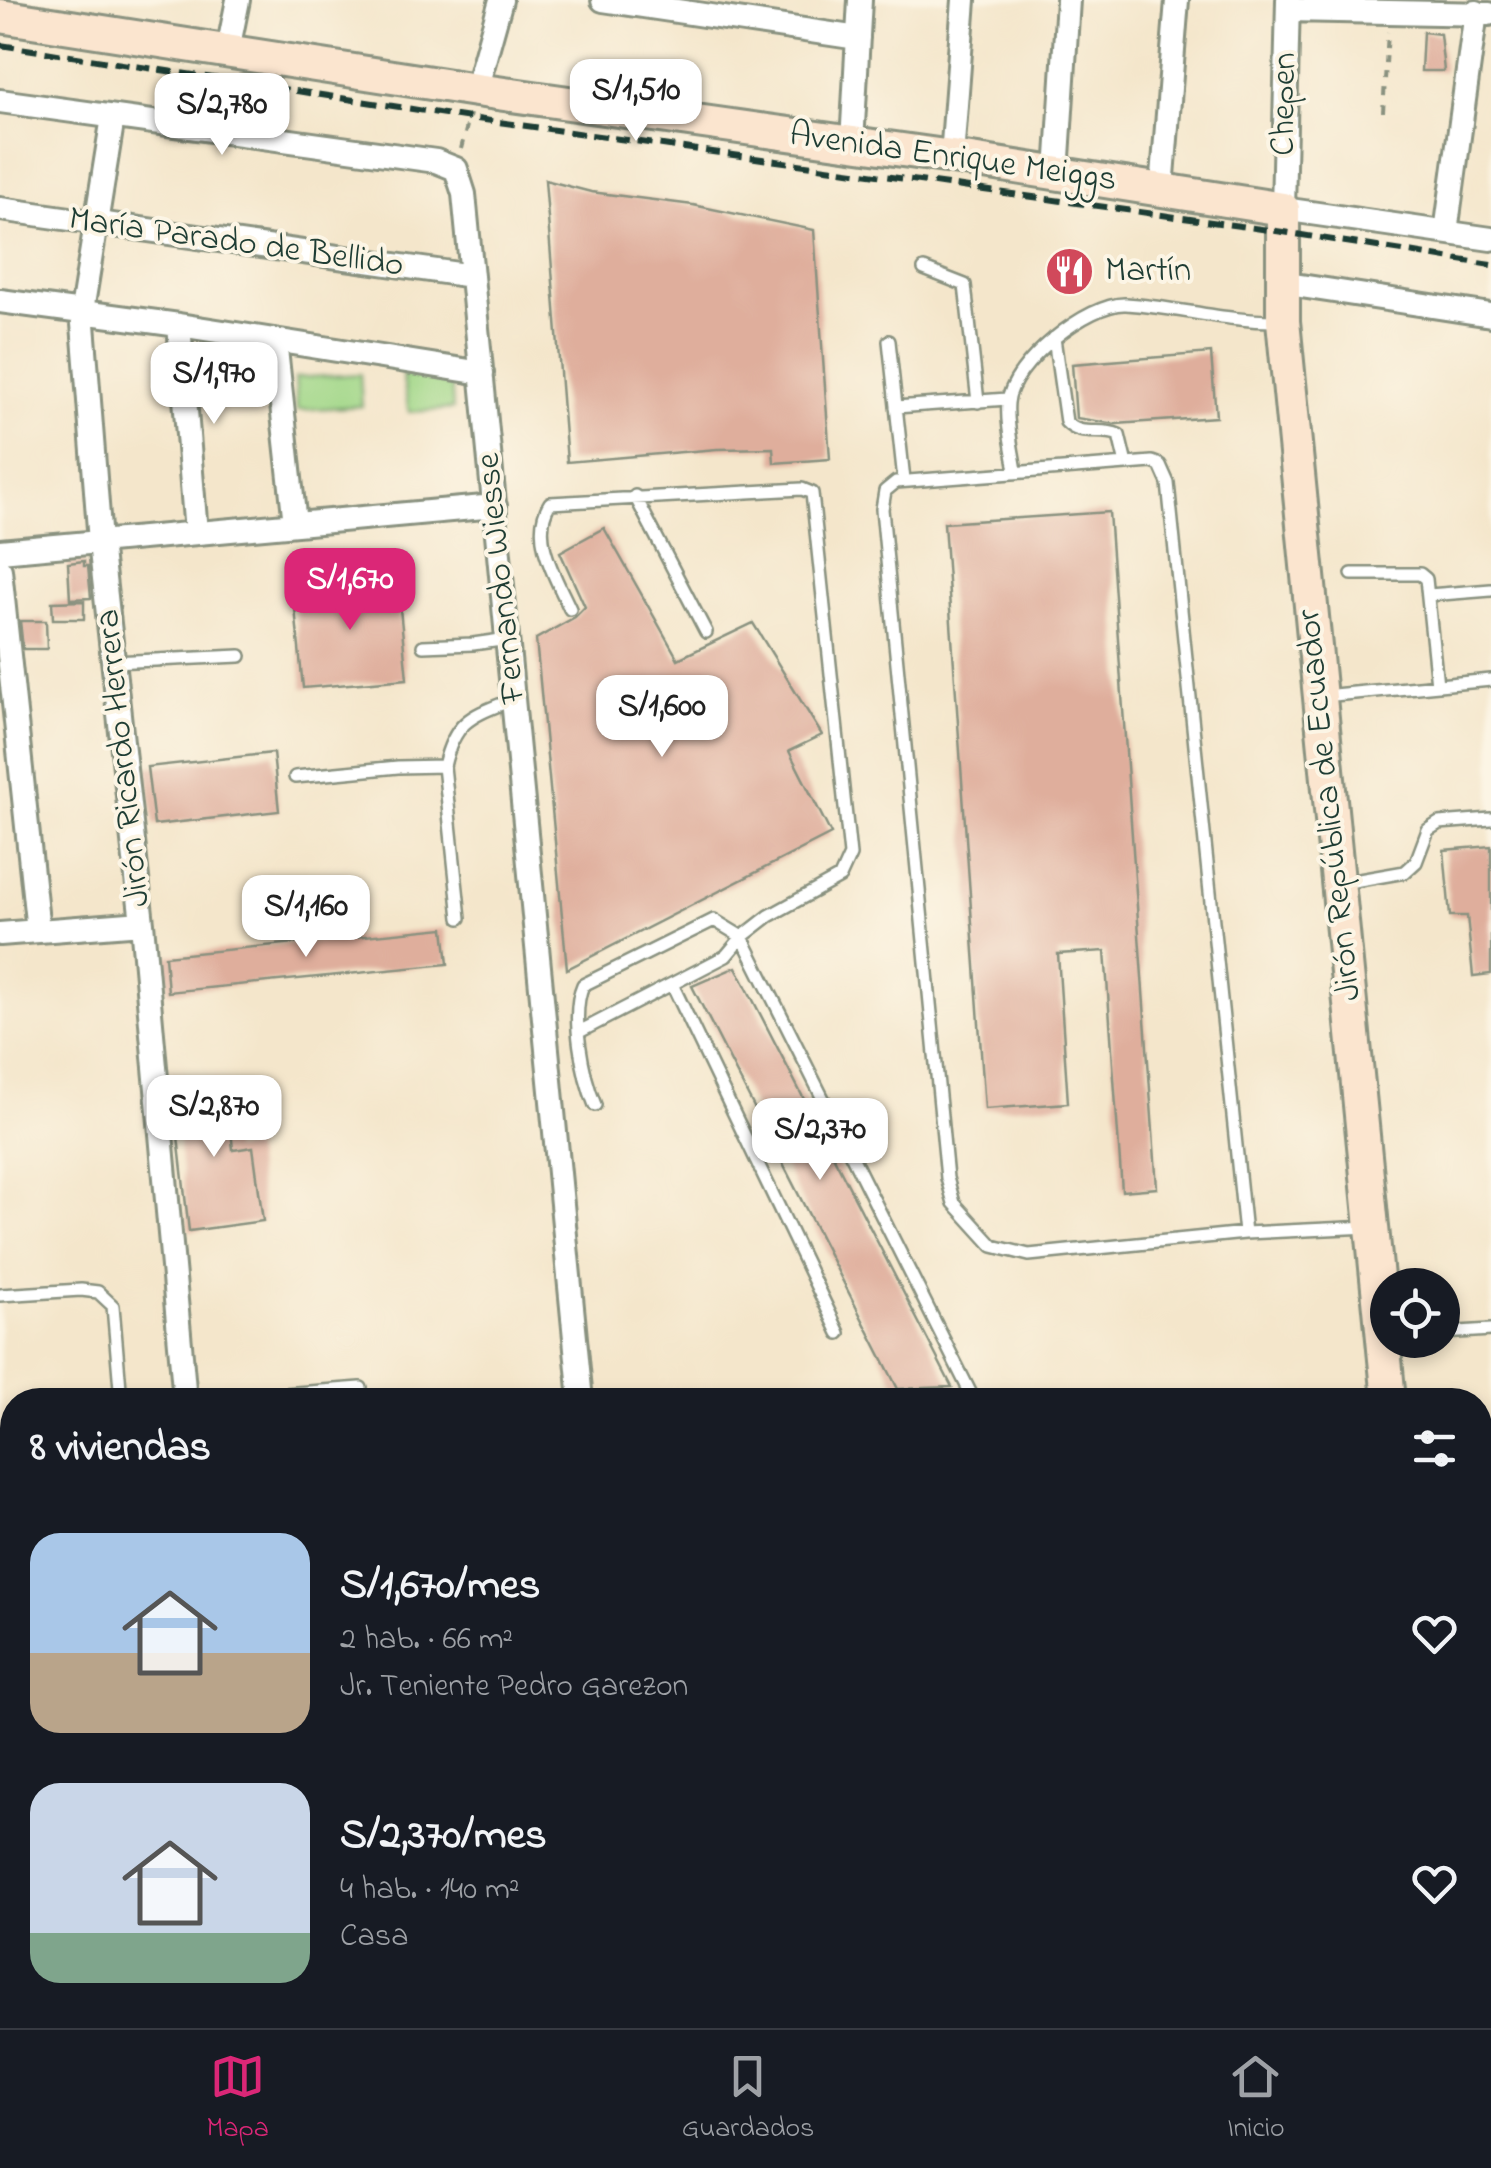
<!DOCTYPE html>
<html lang="es">
<meta charset="utf-8">
<style>
body{margin:0;font-family:"Indie Flower",sans-serif;background:#20242c;color:#f1f3f6;height:100vh;display:flex;flex-direction:column;font-size:38px;white-space:nowrap}
*{box-sizing:border-box;margin:0}
p{font-size:32px;color:#9ea1a6}
.icon{flex:none;width:55px;height:55px;fill:none;stroke:currentColor;stroke-width:2;stroke-linecap:round;stroke-linejoin:round}
.map{position:relative;flex:1;overflow:hidden}
.details{position:absolute;left:0px;top:1388px;width:1492px;height:642px;display:flex;flex-direction:column;background:#171b24;border-radius:40px 40px 0 0;box-shadow:0 5px 15px #0003}
.details>*{flex:none}
.tools{position:absolute;left:1370px;top:1268px;display:grid;gap:20px}
.tools a{display:grid;place-items:center;width:90px;height:90px;border-radius:50%;background:#171b24;box-shadow:0 5px 15px #0003;font-size:50px}
.price{position:absolute;translate:-50% -85px;padding:0 22px;border-radius:20px;background:#fff;color:#222;font-size:32px;line-height:65px;filter:drop-shadow(0 2px 5px #0008)}
.price::after{content:'';position:absolute;left:50%;top:60px;width:30px;height:22px;margin-left:-15px;background:inherit;clip-path:polygon(0 0,100% 0,50% 100%)}
.price.current{background:#db2777;color:#fff}
ul{padding:0;list-style:none}
li{display:flex;align-items:center;gap:30px;height:250px;padding:0 30px}
li span{display:grid;place-items:center;flex:none;width:280px;height:200px;border-radius:30px;color:#555}
li>.icon{margin-inline-start:auto}
span .icon{width:120px;height:120px;fill:#fffc;stroke-width:1}
li b{font-size:42px}
h2{display:flex;justify-content:space-between;align-items:center;height:120px;padding:0 30px;font-size:42px}
.menu{display:flex;justify-content:space-around;align-items:center;height:140px;border-top:2px solid #363941;background:#171b24;font-size:28px;color:#9ea1a6}
.menu a{display:grid;justify-items:center;gap:5px}
.menu .current{color:#db2777}
.map>svg:first-child{display:block}
</style>
<div class="map">
<svg width="1491" height="2028" viewBox="0 0 1491 2028">
<rect width="100%" height="100%" fill="#fcf5e5"/>
<filter id="ink" filterUnits="userSpaceOnUse"><feTurbulence type="fractalNoise" baseFrequency=".01" numOctaves="2"/><feDisplacementMap in="SourceGraphic" scale="20" xChannelSelector="R" yChannelSelector="G"/><feConvolveMatrix kernelMatrix="1 2 1 2 8 2 1 2 1" color-interpolation-filters="sRGB"/></filter>
<filter id="wash" filterUnits="userSpaceOnUse"><feTurbulence type="fractalNoise" baseFrequency=".0048" numOctaves="4" result="noise"/><feDisplacementMap in="SourceGraphic" scale="40" xChannelSelector="R" yChannelSelector="G"/><feGaussianBlur stdDeviation="2.25" result="paint"/><feColorMatrix in="noise" values="0 0 0 0 0 0 0 0 0 0 0 0 0 0 0 0 0 1.4 0 .05"/><feComposite in="paint" operator="in"/></filter>
<g filter="url(#wash)">
<rect width="100%" height="100%" fill="#f4e6cb"/>
<!-- green -->
<path fill="#a1d788" stroke="#608a5e" stroke-width="2.5" d="M 360,374 L 362,406 L 297,410 L 295,378 Z
M 402,374 L 451,379 L 453,409 L 409,412 Z"/>
<g id="blocks">
<!-- building -->
<path fill="#dfae9c" d="M 1423,32 L 1440,34 L 1444,71 L 1421,71 Z
M 545,180 L 591,192 L 693,205 L 814,230 L 830,459 L 774,463 L 773,448 L 717,449 L 567,462 Z
M 1211,353 L 1216,417 L 1116,424 L 1076,418 L 1072,364 Z
M 1109,512 L 1157,1188 L 1122,1191 L 1105,951 L 1058,954 L 1068,1103 L 985,1109 L 944,523 Z
M 604,528 L 678,659 L 753,623 L 822,735 L 789,751 L 831,834 L 567,969 L 536,639 L 575,617 L 585,607 L 560,552 Z
M 84,561 L 84,566 L 88,566 L 91,598 L 70,599 L 68,563 Z
M 397,578 L 407,679 L 303,688 L 293,588 Z
M 84,601 L 84,619 L 53,619 L 52,602 Z
M 20,621 L 46,621 L 47,649 L 23,649 Z
M 273,753 L 279,811 L 154,825 L 147,767 Z
M 1491,846 L 1491,974 L 1473,976 L 1467,916 L 1450,916 L 1444,850 Z
M 444,928 L 448,964 L 168,992 L 165,956 Z
M 736,967 L 952,1387 L 898,1389 L 692,986 Z
M 217,1081 L 217,1088 L 227,1087 L 233,1150 L 253,1147 L 263,1221 L 189,1231 L 172,1085 Z"/>
</g>
</g>
<g filter="url(#ink)">
<use href="#blocks" fill-opacity="0" stroke="#8a9280" stroke-width="2.5"/>
<g fill="none" stroke-linecap="round" stroke-linejoin="round">
<defs>
<path id="lane" d="M 924,269 L 965,285 L 978,402
M 1054,338 L 1066,422 C 1081,438 1100,427 1119,435 L 1126,464
M 889,341 L 904,480
M 896,407 L 1007,399
M 1016,471 C 1013,450 1006,424 1008,403 C 1010,365 1089,302 1126,304 C 1177,307 1227,322 1279,321
M 635,496 L 706,632
M 1352,574 L 1420,574 L 1426,579 L 1437,685
M 1429,595 L 1491,590
M 570,609 C 556,578 529,536 550,503 L 802,489 L 812,493 L 850,855 L 840,877 L 769,916 L 742,937 L 726,956 L 579,1032
M 423,646 L 473,644 L 508,639
M 113,662 L 240,656
M 1323,696 L 1491,680
M 444,766 L 460,918
M 295,777 L 398,767 L 444,766 C 455,719 472,716 514,699
M 1342,883 L 1405,872 L 1416,862 L 1428,830 L 1439,823 L 1491,819
M 672,984 L 839,1333
M 595,1105 C 583,1077 570,1014 583,985 L 714,920 L 742,937 L 974,1400
M 1245,1233 L 1168,483 L 1160,465 L 1152,462 L 896,482 L 885,491 L 882,509 L 947,1178 L 954,1203 L 993,1246 L 1029,1255 L 1245,1233 L 1369,1227
M 0,1295 L 81,1290 L 98,1292 L 113,1306 L 121,1400
M 1442,1333 L 1491,1330
M 203,1400 L 361,1388
M 1480,1487 L 1491,1487
M 1488,1969 L 1491,1967
M 355,2018 L 356,2028
M 446,2018 L 446,2028
M 545,2018 L 546,2023
M 598,2018 L 598,2028
M 759,2018 L 760,2028
M 890,2018 L 891,2028
M 1274,2018 L 1274,2019
M 643,2028 L 647,2018"/>
<path id="street" d="M 603,0 L 858,38
M 1288,0 L 1283,209 L 1491,239
M 1288,10 L 1489,14
M 228,50 L 238,0
M 476,90 L 501,0
M 0,101 L 436,161 L 456,169 L 464,194 L 581,1400
M 113,117 L 82,311 L 100,542 L 142,923 L 185,1400
M 852,143 L 860,0
M 952,157 L 964,0
M 1057,173 L 1068,0
M 1162,189 L 1177,0
M 0,209 L 472,276
M 1446,232 L 1476,12
M 1281,283 L 1491,315
M 0,301 L 179,325 L 482,373
M 179,325 L 196,533
M 275,340 L 295,524
M 0,551 L 495,506
M 0,570 L 38,931
M 0,934 L 142,923
M 229,2018 L 230,2028
M 1048,2018 L 1049,2028"/>
<path id="secondary" d="M 0,16 L 476,90 L 952,157 L 1283,209 L 1283,321 L 1389,1400
M 1480,1796 L 1491,1795
M 1480,1824 L 1491,1823
M 0,1941 L 12,1940
M 0,1968 L 12,1967"/>
</defs>
<!-- lane casing -->
<use href="#lane" stroke="#8a9280" stroke-width="16"/>
<!-- street casing -->
<use href="#street" stroke="#8a9280" stroke-width="28"/>
<!-- secondary casing -->
<use href="#secondary" stroke="#8a9280" stroke-width="38"/>
<!-- path -->
<path stroke="#8a9280" stroke-width="4" stroke-dasharray="8 8" stroke-linecap="butt" d="M 208,110 L 217,76
M 1383,112 L 1388,32
M 461,149 L 470,114"/>
<!-- lane -->
<use href="#lane" stroke="#fff" stroke-width="11"/>
<!-- street -->
<use href="#street" stroke="#fff" stroke-width="22"/>
<!-- secondary -->
<use href="#secondary" stroke="#fbe5cf" stroke-width="32"/>
<!-- rail -->
<path stroke="#1f3d34" stroke-width="6" stroke-dasharray="15 8" stroke-linecap="butt" d="M 0,45 L 470,118 L 1283,232 L 1491,265"/>
</g>
</g>
<!-- icons -->
<defs>
<symbol id="restaurant-disc" viewBox="-11 -11 22 22"><circle r="9.5" fill="#d1495b" stroke="#fcf5e5"/><path d="M-5-6h1v4h1v-4h1v4h1v-4h1v5L-1.5 .5V6h-2V.5L-5-1ZM5-6V6H3V1.5H1.5Q1.5-4 5-6Z" fill="#fff"/></symbol>
</defs>
<g fill-rule="evenodd">
<use href="#restaurant-disc" x="1042" y="244" width="55" height="55"/>
</g>
<g text-anchor="middle" dominant-baseline="central" stroke-width="8" stroke-linejoin="round" paint-order="stroke">
<!-- street labels -->
<g font-size="35" fill="#1f3d34" stroke="#fcf5e5">
<text transform="translate(1285 104) rotate(-89)">Chepen</text>
<text transform="translate(953 158) rotate(8)">Avenida Enrique Meiggs</text>
<text transform="translate(236 243) rotate(8)">María Parado de Bellido</text>
<text transform="translate(502 578) rotate(-96)">Fernando Wiesse</text>
<text transform="translate(124 758) rotate(-96)">Jirón Ricardo Herrera</text>
<text transform="translate(1330 805) rotate(-96)">Jirón República de Ecuador</text>
</g>
<!-- poi labels -->
<g font-size="35" fill="#1f3d34" stroke="#fcf5e5" text-anchor="start">
<text x="1105" y="271">Martín</text>
</g>
</g>
</svg>
<div class="tools">
<a><svg class="icon" aria-label="locate" viewBox="0 0 24 24"><circle cx="12" cy="12" r="6"/><path d="M12 2v4M12 18v4M2 12h4M18 12h4"/></svg></a>
</div>
<b class="price" style="left:636px;top:144px">S/1,510</b>
<b class="price" style="left:222px;top:158px">S/2,780</b>
<b class="price" style="left:214px;top:427px">S/1,970</b>
<b class="price current" style="left:350px;top:633px">S/1,670</b>
<b class="price" style="left:662px;top:760px">S/1,600</b>
<b class="price" style="left:306px;top:960px">S/1,160</b>
<b class="price" style="left:214px;top:1160px">S/2,870</b>
<b class="price" style="left:820px;top:1183px">S/2,370</b>
<section class="details">
<h2>8 viviendas<svg class="icon" aria-label="filters" viewBox="0 0 24 24"><path d="M4 7h16M4 17h16"/><circle cx="9" cy="7" r="2"/><circle cx="15" cy="17" r="2"/></svg></h2>
<ul>
<li><span style="background:linear-gradient(#a9c7e8 60%,#b9a48a 0)"><svg class="icon" aria-label="home" viewBox="0 0 24 24"><path d="M3 11l9-7 9 7M6 9v11h12V9"/></svg></span><div><b>S/1,670/mes</b><p>2 hab. · 66 m²</p><p>Jr. Teniente Pedro Garezon</p></div><svg class="icon" aria-label="heart" viewBox="0 0 24 24"><path d="M12 20l-8-8c-3-5 5-10 8-4 3-6 11-1 8 4z"/></svg></li>
<li><span style="background:linear-gradient(#c9d6e8 75%,#7fa58c 0)"><svg class="icon" aria-label="home" viewBox="0 0 24 24"><path d="M3 11l9-7 9 7M6 9v11h12V9"/></svg></span><div><b>S/2,370/mes</b><p>4 hab. · 140 m²</p><p>Casa</p></div><svg class="icon" aria-label="heart" viewBox="0 0 24 24"><path d="M12 20l-8-8c-3-5 5-10 8-4 3-6 11-1 8 4z"/></svg></li>
</ul>
</section>
</div>
<nav class="menu">
<a class="current"><svg class="icon" aria-label="map" viewBox="0 0 24 24"><path d="M3 6l6-2 6 2 6-2v14l-6 2-6-2-6 2zM9 4v14M15 6v14"/></svg>Mapa</a>
<a><svg class="icon" aria-label="saved" viewBox="0 0 24 24"><path d="M7 4h10v16l-5-4-5 4z"/></svg>Guardados</a>
<a><svg class="icon" aria-label="home" viewBox="0 0 24 24"><path d="M3 11l9-7 9 7M6 9v11h12V9"/></svg>Inicio</a>
</nav>
